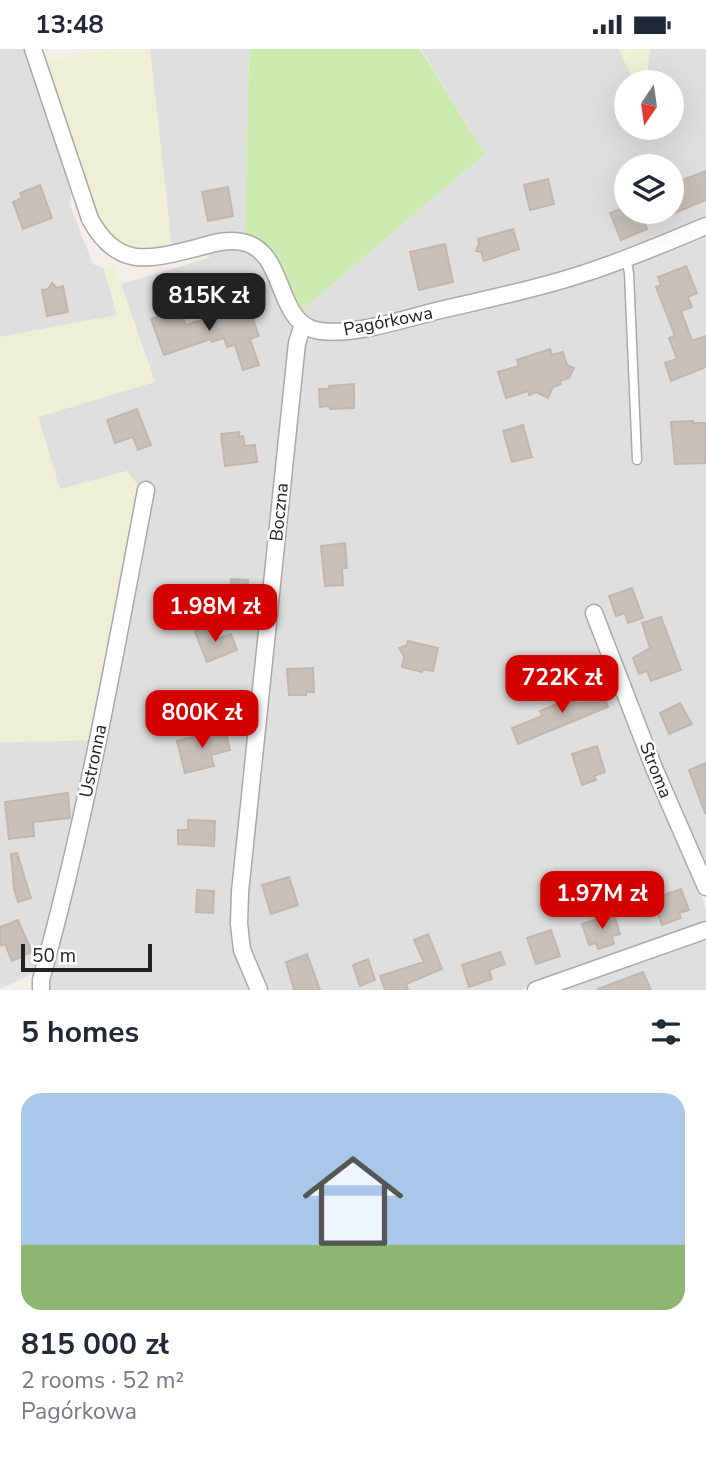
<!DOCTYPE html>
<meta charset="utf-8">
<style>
body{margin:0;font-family:"Nunito Sans",sans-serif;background:#f6f6f7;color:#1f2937;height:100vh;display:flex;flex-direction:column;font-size:26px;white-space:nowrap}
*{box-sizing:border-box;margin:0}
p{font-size:23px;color:#747a83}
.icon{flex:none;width:38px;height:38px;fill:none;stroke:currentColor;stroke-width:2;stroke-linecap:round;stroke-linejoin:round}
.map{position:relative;height:941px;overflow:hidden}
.panel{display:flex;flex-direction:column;background:#fff;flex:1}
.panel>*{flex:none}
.needle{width:46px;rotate:193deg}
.tools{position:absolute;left:614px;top:21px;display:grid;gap:14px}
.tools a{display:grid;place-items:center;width:70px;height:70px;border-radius:50%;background:#fff;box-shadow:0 7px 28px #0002;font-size:35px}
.scale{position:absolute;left:21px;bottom:18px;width:131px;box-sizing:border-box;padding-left:7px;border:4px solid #222;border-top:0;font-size:19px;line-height:24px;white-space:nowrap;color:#222;-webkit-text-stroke:5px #fff;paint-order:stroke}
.price{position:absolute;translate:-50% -60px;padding:0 16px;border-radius:14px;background:#d40000;color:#fff;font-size:23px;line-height:46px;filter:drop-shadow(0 2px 4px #0008)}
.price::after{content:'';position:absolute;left:50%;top:42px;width:21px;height:16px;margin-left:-10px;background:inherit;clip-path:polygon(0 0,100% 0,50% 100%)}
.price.current{background:#222;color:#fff}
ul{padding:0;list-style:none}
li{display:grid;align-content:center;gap:14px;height:371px;padding:0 21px}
li span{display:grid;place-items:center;height:217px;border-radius:21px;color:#555}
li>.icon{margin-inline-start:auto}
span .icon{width:126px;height:126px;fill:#fffc;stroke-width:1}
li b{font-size:30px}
h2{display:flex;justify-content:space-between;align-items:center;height:84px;padding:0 21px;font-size:30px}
.status{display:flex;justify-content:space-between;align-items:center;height:49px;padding:0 35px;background:#fff;direction:ltr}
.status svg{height:19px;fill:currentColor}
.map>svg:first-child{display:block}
</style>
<div class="status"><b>13:48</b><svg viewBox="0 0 49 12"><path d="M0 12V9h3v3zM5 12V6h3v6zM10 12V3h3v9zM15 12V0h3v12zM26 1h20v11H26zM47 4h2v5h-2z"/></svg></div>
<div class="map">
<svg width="706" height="941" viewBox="0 0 706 941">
<rect width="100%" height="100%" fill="#f2efe9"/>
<!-- residential -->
<path fill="#e0dfdf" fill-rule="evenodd" d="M 0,0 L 28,0 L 74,139 L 69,154 L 93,215 L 104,220 L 117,266 L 0,288 Z
M 150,0 L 249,0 L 245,186 L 230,184 L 172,199 Z
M 421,0 L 619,0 L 634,33 L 626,33 L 626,79 L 672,79 L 672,33 L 646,33 L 650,0 L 706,0 L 706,172 L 578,221 L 387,267 L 339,275 L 324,276 L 308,270 L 301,262 L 485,105 ZM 626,117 L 672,117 L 672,163 L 626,163 Z
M 706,183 L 706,827 L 594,557 L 587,559 L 706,859 L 706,874 L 520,941 L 265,941 L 247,899 L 244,874 L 303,294 L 311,289 L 348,286 Z
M 232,198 L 245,200 L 256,208 L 286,259 L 293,285 L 235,844 L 252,941 L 46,941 L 103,694 L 154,433 L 140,439 L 127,422 L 60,441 L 38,367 L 155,333 L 121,235 L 209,209 L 209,203 Z
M 89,691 L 39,922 L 0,940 L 0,693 Z
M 706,884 L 706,941 L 548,941 Z"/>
<!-- farmland -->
<path fill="#eef0d5" d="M 112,0 L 150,0 L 172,199 L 139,202 L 124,198 L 110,189 L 92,160 L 42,12 Z
M 619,0 L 650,0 L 646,33 L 634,33 Z
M 113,214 L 155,333 L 38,368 L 60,440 L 127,422 L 140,439 L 102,639 L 89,691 L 0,693 L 0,288 L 117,266 L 104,220 Z"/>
<!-- grass -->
<path fill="#cdebb0" d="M 249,0 L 420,0 L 485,105 L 301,262 L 245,186 Z"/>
<!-- building -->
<path fill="#c7bfb8" stroke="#c4b6ab" stroke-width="2" d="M 706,122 L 706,151 L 672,165 L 672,135 Z
M 548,130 L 554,155 L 530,161 L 524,136 Z
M 40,136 L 52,169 L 23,180 L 13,153 L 22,149 L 20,144 Z
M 228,138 L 233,167 L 208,172 L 202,143 Z
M 626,158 L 626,163 L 640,163 L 647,180 L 621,191 L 610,164 Z
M 513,180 L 519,200 L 484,212 L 481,203 L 476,202 L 479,195 L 478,190 Z
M 445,195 L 453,233 L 419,241 L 410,203 Z
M 686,217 L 697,244 L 688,248 L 692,258 L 681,262 L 692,292 L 706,287 L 706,318 L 671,332 L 665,314 L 677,310 L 669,289 L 675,287 L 656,238 L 661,236 L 658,228 Z
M 52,234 L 57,239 L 63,237 L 68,263 L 47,267 L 42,241 L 48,240 Z
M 243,258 L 250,262 L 259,287 L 250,290 L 259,316 L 243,321 L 235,296 L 227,298 L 224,289 L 212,293 L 211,290 L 164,306 L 151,270 L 180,260 L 186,276 Z
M 550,300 L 552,306 L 563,303 L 567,316 L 574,319 L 569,329 L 560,332 L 561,335 L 553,338 L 548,349 L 536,343 L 529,346 L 528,342 L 506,349 L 498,323 L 519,317 L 517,311 Z
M 354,335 L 354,359 L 330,360 L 330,357 L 320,358 L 319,340 L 329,340 L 329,337 Z
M 137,360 L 151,396 L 138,401 L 133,388 L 115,394 L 107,371 Z
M 693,372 L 693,374 L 706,374 L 705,414 L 675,415 L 671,373 Z
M 523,376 L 532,408 L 512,413 L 503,382 Z
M 239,383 L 239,388 L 243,387 L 245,397 L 255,396 L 257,413 L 225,417 L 221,385 Z
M 345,494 L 347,519 L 342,519 L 343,536 L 325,537 L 321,497 Z
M 231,530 L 248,531 L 247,551 L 230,550 Z
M 632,539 L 643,569 L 628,574 L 625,564 L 616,567 L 609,547 Z
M 661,568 L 681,621 L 651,632 L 647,622 L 639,625 L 633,609 L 650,599 L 642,574 Z
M 212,576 L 217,590 L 231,585 L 237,601 L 207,613 L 195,583 Z
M 408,592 L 438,599 L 433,622 L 423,620 L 422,623 L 402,618 L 404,607 L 399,599 L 407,596 Z
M 313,619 L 314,643 L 306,643 L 306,646 L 289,646 L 287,620 Z
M 600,637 L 608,658 L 518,695 L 512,679 L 542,667 L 540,662 Z
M 680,654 L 692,675 L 669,685 L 660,664 Z
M 225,680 L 230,701 L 211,706 L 214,717 L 185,724 L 177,692 Z
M 597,697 L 605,723 L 594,727 L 596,731 L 582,736 L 572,705 Z
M 706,714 L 706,764 L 705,764 L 689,721 Z
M 68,744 L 70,769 L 33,773 L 34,787 L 9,790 L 5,753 Z
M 188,771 L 215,772 L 214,797 L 178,795 L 178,781 L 188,781 Z
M 17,804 L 31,849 L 18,853 L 14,839 L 11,805 Z
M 289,828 L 298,856 L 271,865 L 262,836 Z
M 681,840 L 689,861 L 679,864 L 681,869 L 662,876 L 652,850 Z
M 197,841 L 214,842 L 213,864 L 196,863 Z
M 614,865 L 620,885 L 612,887 L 614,895 L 598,900 L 596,894 L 589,896 L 582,875 Z
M 18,871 L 32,903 L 12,912 L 5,895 L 0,897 L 0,878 Z
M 551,881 L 560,907 L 536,915 L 527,889 Z
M 428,885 L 442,920 L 406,935 L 408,941 L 385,941 L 380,927 L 424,913 L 414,891 Z
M 500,903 L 505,915 L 489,921 L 492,930 L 469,938 L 462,916 Z
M 307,905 L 320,941 L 294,941 L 286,913 Z
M 368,910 L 375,931 L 360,937 L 353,916 Z
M 643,923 L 651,941 L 599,941 L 598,940 Z"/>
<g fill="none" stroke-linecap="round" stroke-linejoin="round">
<defs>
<path id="service" d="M 626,209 L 629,224 L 637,411"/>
<path id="minor" d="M 33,0 L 90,170 C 118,222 151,210 200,198 C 214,194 227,190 242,193 C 285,201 276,268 312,280 C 341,290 402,271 432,263 C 482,251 534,241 582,225 C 624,212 665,194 706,177
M 594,564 L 654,719 L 706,838
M 41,941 L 41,931 C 86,770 115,605 146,441
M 259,941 L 242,901 L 239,875 L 240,843 L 297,294 L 303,275
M 536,941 L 706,881"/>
</defs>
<!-- service casing -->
<use href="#service" stroke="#a9a9a9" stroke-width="11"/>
<!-- minor casing -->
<use href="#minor" stroke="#a9a9a9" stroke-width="19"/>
<!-- service -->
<use href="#service" stroke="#fff" stroke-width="8"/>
<!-- minor -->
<use href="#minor" stroke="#fff" stroke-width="16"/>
</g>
<g text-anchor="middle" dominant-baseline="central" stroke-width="5" stroke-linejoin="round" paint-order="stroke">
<!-- street labels -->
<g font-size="18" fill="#222" stroke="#fff">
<text transform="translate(388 272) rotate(-11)">Pagórkowa</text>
<text transform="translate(279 463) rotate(-84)">Boczna</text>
<text transform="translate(93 712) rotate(-78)">Ustronna</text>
<text transform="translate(656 721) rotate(68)">Stroma</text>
</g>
</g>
</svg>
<div class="tools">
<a><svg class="needle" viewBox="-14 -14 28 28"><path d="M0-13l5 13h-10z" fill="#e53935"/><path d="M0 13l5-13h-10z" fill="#747a83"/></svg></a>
<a><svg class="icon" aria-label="layers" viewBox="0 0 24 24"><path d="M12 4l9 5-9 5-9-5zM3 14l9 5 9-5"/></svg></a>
</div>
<div class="scale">50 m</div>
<b class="price current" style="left:209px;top:284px">815K zł</b>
<b class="price" style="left:215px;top:595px">1.98M zł</b>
<b class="price" style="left:562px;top:666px">722K zł</b>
<b class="price" style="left:202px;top:701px">800K zł</b>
<b class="price" style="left:602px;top:882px">1.97M zł</b>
</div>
<section class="panel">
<h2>5 homes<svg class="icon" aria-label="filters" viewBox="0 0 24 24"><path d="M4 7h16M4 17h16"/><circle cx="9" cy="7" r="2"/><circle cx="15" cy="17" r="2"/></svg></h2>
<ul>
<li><span style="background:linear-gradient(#a9c7e8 70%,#8fb573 0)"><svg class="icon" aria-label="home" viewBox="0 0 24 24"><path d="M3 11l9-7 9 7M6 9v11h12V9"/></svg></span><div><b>815 000 zł</b><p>2 rooms · 52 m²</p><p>Pagórkowa</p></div></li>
</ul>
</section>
